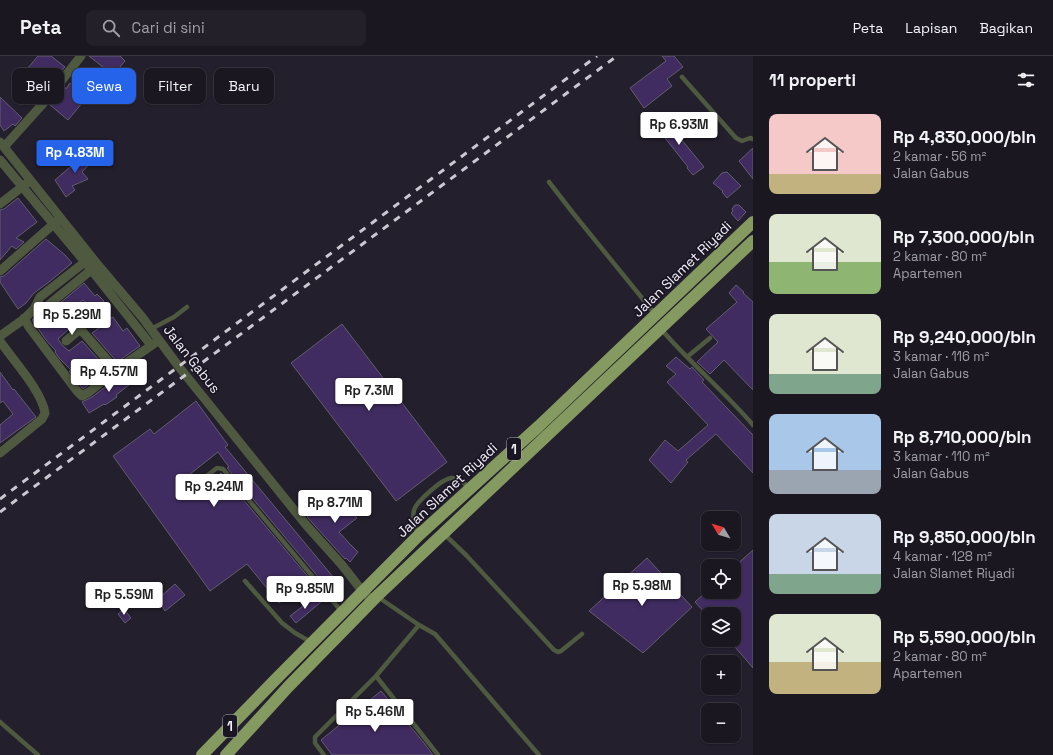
<!DOCTYPE html>
<html lang="id">
<meta charset="utf-8">
<style>
body{margin:0;font-family:"Space Grotesk",sans-serif;background:#23202a;color:#f1f3f6;height:100vh;display:flex;flex-direction:column;font-size:15px;white-space:nowrap}
*{box-sizing:border-box;margin:0}
p{font-size:13px;color:#9f9fa5}
.icon{flex:none;width:22px;height:22px;fill:none;stroke:currentColor;stroke-width:2;stroke-linecap:round;stroke-linejoin:round}
.map{position:relative;flex:1;overflow:hidden}
.panel{display:flex;flex-direction:column;background:#1a1721;width:300px}
.panel>*{flex:none}
.guide{position:absolute;left:12px;top:12px;width:380px;height:36px;display:flex;gap:8px}
.needle{width:26px;rotate:308deg}
.buttons{position:absolute;left:701px;top:455px;display:grid;gap:8px}
.buttons a{display:grid;place-items:center;width:40px;height:40px;border-radius:8px;background:#1a1721;box-shadow:0 1px 3px #0004,0 0 0 1px #38363f;font-size:20px}
.price{position:absolute;translate:-50% -34px;padding:0 9px;border-radius:4px;background:#fff;color:#222;font-size:13px;line-height:26px;filter:drop-shadow(0 1px 2px #0008)}
.price::after{content:'';position:absolute;left:50%;top:24px;width:12px;height:9px;margin-left:-6px;background:inherit;clip-path:polygon(0 0,100% 0,50% 100%)}
.price.current{background:#2563eb;color:#fff}
ul{padding:0;list-style:none}
li{display:flex;align-items:center;gap:12px;height:100px;padding:0 16px}
li span{display:grid;place-items:center;flex:none;width:112px;height:80px;border-radius:8px;color:#555}
li>.icon{margin-inline-start:auto}
span .icon{width:48px;height:48px;fill:#fffc;stroke-width:1}
li b{font-size:17px}
h2{display:flex;justify-content:space-between;align-items:center;height:48px;padding:0 16px;font-size:17px}
.chip{padding:0 14px;border-radius:8px;background:#1a1721;box-shadow:0 1px 3px #0004,0 0 0 1px #38363f;font-size:14px;line-height:36px}
.chip.current{background:#2563eb;color:#fff}
header{display:flex;align-items:center;gap:24px;box-sizing:border-box;height:56px;padding:0 20px;background:#1a1721;border-bottom:1px solid #38363f}
header strong{font-size:19px}
nav{display:flex;gap:22px;margin-inline-start:auto;font-size:14px}
.search{width:280px;height:36px;background:#23202a;display:flex;align-items:center;gap:10px;box-sizing:border-box;padding:0 14px;border-radius:8px;color:#9f9fa5;font-size:15px}
main{display:flex;flex:1;min-height:0}
.map>svg:first-child{display:block}
</style>
<header>
<strong>Peta</strong>
<div class="search"><svg class="icon" aria-label="search" viewBox="0 0 24 24"><circle cx="10" cy="10" r="6"/><path d="M15 15l6 6"/></svg>Cari di sini</div>
<nav><a>Peta</a><a>Lapisan</a><a>Bagikan</a></nav>
</header>
<main>
<div class="map">
<svg width="753" height="699" viewBox="0 0 753 699">
<rect width="100%" height="100%" fill="#231f2c"/>
<!-- building -->
<path fill="#412c61" stroke="#625d6d" d="M 38,0 L 51,0 L 65,11 L 51,24 L 35,33 L 27,24 L 27,13 Z
M 89,0 L 120,0 L 125,5 L 113,19 Z
M 662,0 L 674,0 L 683,11 L 667,23 L 672,30 L 644,52 L 630,32 L 666,5 Z
M 77,25 L 85,31 L 78,41 L 83,46 L 68,64 L 50,49 L 63,32 L 67,32 L 69,28 Z
M 0,41 L 22,62 L 15,70 L 13,68 L 4,75 L 0,69 Z
M 662,60 L 704,111 L 693,119 L 687,112 L 688,111 L 654,68 Z
M 753,92 L 753,123 L 739,105 Z
M 90,94 L 97,100 L 82,116 L 88,123 L 72,130 L 75,134 L 66,141 L 55,124 Z
M 727,116 L 741,130 L 727,142 L 722,136 L 723,135 L 713,127 L 722,117 Z
M 18,142 L 37,166 L 16,182 L 24,186 L 16,193 L 12,190 L 0,204 L 0,154 L 4,153 Z
M 735,149 L 739,149 L 746,156 L 738,165 L 731,157 L 733,155 L 732,153 Z
M 46,183 L 65,199 L 72,207 L 49,226 L 34,237 L 26,247 L 18,253 L 0,226 L 0,221 L 4,220 Z
M 84,227 L 95,240 L 97,238 L 104,245 L 93,255 L 83,244 L 68,257 L 78,268 L 71,273 L 70,272 L 58,283 L 62,289 L 69,295 L 82,285 L 107,313 L 83,333 L 69,315 L 71,314 L 59,302 L 55,296 L 56,295 L 46,284 L 32,264 L 37,259 L 39,258 L 42,262 Z
M 736,229 L 744,236 L 743,237 L 753,246 L 753,334 L 724,304 L 710,318 L 697,306 L 718,286 L 706,273 L 737,246 L 729,237 Z
M 97,255 L 107,264 L 113,261 L 123,275 L 127,272 L 140,290 L 117,306 L 92,277 L 100,271 L 89,261 Z
M 342,268 L 447,406 L 396,445 L 291,307 Z
M 676,301 L 690,313 L 692,311 L 704,324 L 702,326 L 753,379 L 753,417 L 716,378 L 686,404 L 688,406 L 671,427 L 649,404 L 665,384 L 678,395 L 708,369 L 667,326 L 676,318 L 666,310 Z
M 132,315 L 138,322 L 116,339 L 117,341 L 105,349 L 104,348 L 89,357 L 82,346 L 92,341 L 109,328 L 111,331 Z
M 0,316 L 13,334 L 14,333 L 36,361 L 0,387 L 0,369 L 13,358 L 3,345 L 0,347 Z
M 196,345 L 228,389 L 225,391 L 339,528 L 330,535 L 227,412 L 229,411 L 218,396 L 185,422 L 192,431 L 196,436 L 221,417 L 310,523 L 279,547 L 247,508 L 210,535 L 113,400 L 150,373 L 154,378 Z
M 332,435 L 338,443 L 341,441 L 357,462 L 339,476 L 349,487 L 358,496 L 350,506 L 346,502 L 345,503 L 307,461 L 321,449 L 320,448 Z
M 753,494 L 753,612 L 729,584 L 734,584 L 734,558 L 706,558 L 695,546 L 706,536 L 734,536 L 734,511 Z
M 647,502 L 692,551 L 643,597 L 589,555 Z
M 175,528 L 185,539 L 165,555 L 158,543 Z
M 316,540 L 321,546 L 296,567 L 290,560 Z
M 124,553 L 131,562 L 125,567 L 118,558 Z
M 381,635 L 424,687 L 433,699 L 332,699 L 321,684 Z"/>
<g fill="none" stroke-linecap="round" stroke-linejoin="round">
<!-- service -->
<path stroke="#4f5940" stroke-width="4.5" d="M 682,21 L 736,82 L 742,85 L 750,82 L 753,83
M 549,126 L 573,157 L 655,258
M 151,273 L 174,261 L 187,251
M 661,273 C 690,307 724,335 753,369
M 687,301 L 710,282
M 195,429 L 217,412 L 223,413 L 342,556
M 443,477 L 466,499 L 554,594 L 558,596 L 561,595 L 582,578
M 418,478 C 415,470 412,463 414,454 C 417,445 442,423 451,422 C 459,421 464,427 469,432
M 245,525 L 282,567 L 295,577 L 311,586
M 378,541 L 419,569 L 435,578 L 539,699
M 376,620 L 438,699
M 0,666 L 38,699
M 324,699 L 315,687 L 315,681 L 376,620 L 419,569"/>
<!-- minor -->
<path stroke="#4f5940" stroke-width="9" d="M 0,86 L 98,209 L 142,261 L 179,311 L 307,470 L 342,509 L 363,536 L 373,545
M 4,91 L 48,42 L 81,0
M 0,104 L 85,206 L 151,289
M 0,148 L 27,127
M 0,215 L 57,165
M 34,253 L 46,251 L 96,210
M 24,262 L 29,271 L 77,335 L 82,340 L 89,336 L 116,314 L 155,287
M 0,280 L 24,263 L 34,253 L 40,241 L 90,202
M 0,285 C 12,303 42,335 45,357 L 42,363 L 0,397
M 66,285 L 79,274 L 82,275 L 116,314"/>
<!-- trunk -->
<path stroke="#849a60" stroke-width="12" d="M 202,699 L 277,622 L 419,479 L 539,370 L 753,166
M 226,699 L 288,631 L 377,540 L 753,185"/>
<!-- rail -->
<path stroke="#cbc8d2" stroke-width="3" stroke-dasharray="7 7" stroke-linecap="butt" d="M 0,443 L 597,0
M 0,456 L 617,0"/>
</g>
<g text-anchor="middle" dominant-baseline="central" stroke-width="3.5" stroke-linejoin="round" paint-order="stroke">
<!-- shield labels -->
<g fill="#1a1522" stroke="#b1aeb8" stroke-width="1">
<rect x="507" y="382" width="14" height="22" rx="3"/>
<rect x="223" y="659" width="14" height="22" rx="3"/>
</g>
<g font-size="13" font-weight="bold" fill="#f2eff8">
<text x="514" y="393">1</text>
<text x="230" y="670">1</text>
</g>
<!-- street labels -->
<g font-size="14" fill="#f2eff8" stroke="#1a1522">
<text transform="translate(682 213) rotate(-44)">Jalan Slamet Riyadi</text>
<text transform="translate(192 303) rotate(52)">Jalan Gabus</text>
<text transform="translate(447 434) rotate(-43)">Jalan Slamet Riyadi</text>
</g>
</g>
</svg>
<div class="buttons">
<a><svg class="needle" viewBox="-14 -14 28 28"><path d="M0-13l5 13h-10z" fill="#e53935"/><path d="M0 13l5-13h-10z" fill="#9f9fa5"/></svg></a>
<a><svg class="icon" aria-label="locate" viewBox="0 0 24 24"><circle cx="12" cy="12" r="6"/><path d="M12 2v4M12 18v4M2 12h4M18 12h4"/></svg></a>
<a><svg class="icon" aria-label="layers" viewBox="0 0 24 24"><path d="M12 4l9 5-9 5-9-5zM3 14l9 5 9-5"/></svg></a>
<a>+</a>
<a>−</a>
</div>
<b class="price" style="left:679px;top:90px">Rp 6.93M</b>
<b class="price current" style="left:75px;top:118px">Rp 4.83M</b>
<b class="price" style="left:72px;top:280px">Rp 5.29M</b>
<b class="price" style="left:109px;top:337px">Rp 4.57M</b>
<b class="price" style="left:369px;top:356px">Rp 7.3M</b>
<b class="price" style="left:214px;top:452px">Rp 9.24M</b>
<b class="price" style="left:335px;top:468px">Rp 8.71M</b>
<b class="price" style="left:642px;top:551px">Rp 5.98M</b>
<b class="price" style="left:305px;top:554px">Rp 9.85M</b>
<b class="price" style="left:124px;top:560px">Rp 5.59M</b>
<b class="price" style="left:375px;top:677px">Rp 5.46M</b>
<div class="guide">
<a class="chip">Beli</a>
<a class="chip current">Sewa</a>
<a class="chip">Filter</a>
<a class="chip">Baru</a>
</div>
</div>
<section class="panel">
<h2>11 properti<svg class="icon" aria-label="filters" viewBox="0 0 24 24"><path d="M4 7h16M4 17h16"/><circle cx="9" cy="7" r="2"/><circle cx="15" cy="17" r="2"/></svg></h2>
<ul>
<li><span style="background:linear-gradient(#f6c9c9 75%,#c2b280 0)"><svg class="icon" aria-label="home" viewBox="0 0 24 24"><path d="M3 11l9-7 9 7M6 9v11h12V9"/></svg></span><div><b>Rp 4,830,000/bln</b><p>2 kamar · 56 m²</p><p>Jalan Gabus</p></div></li>
<li><span style="background:linear-gradient(#dfe7d0 60%,#8fb573 0)"><svg class="icon" aria-label="home" viewBox="0 0 24 24"><path d="M3 11l9-7 9 7M6 9v11h12V9"/></svg></span><div><b>Rp 7,300,000/bln</b><p>2 kamar · 80 m²</p><p>Apartemen</p></div></li>
<li><span style="background:linear-gradient(#dfe7d0 75%,#7fa58c 0)"><svg class="icon" aria-label="home" viewBox="0 0 24 24"><path d="M3 11l9-7 9 7M6 9v11h12V9"/></svg></span><div><b>Rp 9,240,000/bln</b><p>3 kamar · 116 m²</p><p>Jalan Gabus</p></div></li>
<li><span style="background:linear-gradient(#a9c7e8 70%,#9aa5b1 0)"><svg class="icon" aria-label="home" viewBox="0 0 24 24"><path d="M3 11l9-7 9 7M6 9v11h12V9"/></svg></span><div><b>Rp 8,710,000/bln</b><p>3 kamar · 110 m²</p><p>Jalan Gabus</p></div></li>
<li><span style="background:linear-gradient(#c9d6e8 75%,#7fa58c 0)"><svg class="icon" aria-label="home" viewBox="0 0 24 24"><path d="M3 11l9-7 9 7M6 9v11h12V9"/></svg></span><div><b>Rp 9,850,000/bln</b><p>4 kamar · 128 m²</p><p>Jalan Slamet Riyadi</p></div></li>
<li><span style="background:linear-gradient(#dfe7d0 60%,#c2b280 0)"><svg class="icon" aria-label="home" viewBox="0 0 24 24"><path d="M3 11l9-7 9 7M6 9v11h12V9"/></svg></span><div><b>Rp 5,590,000/bln</b><p>2 kamar · 80 m²</p><p>Apartemen</p></div></li>
</ul>
</section>
</main>
